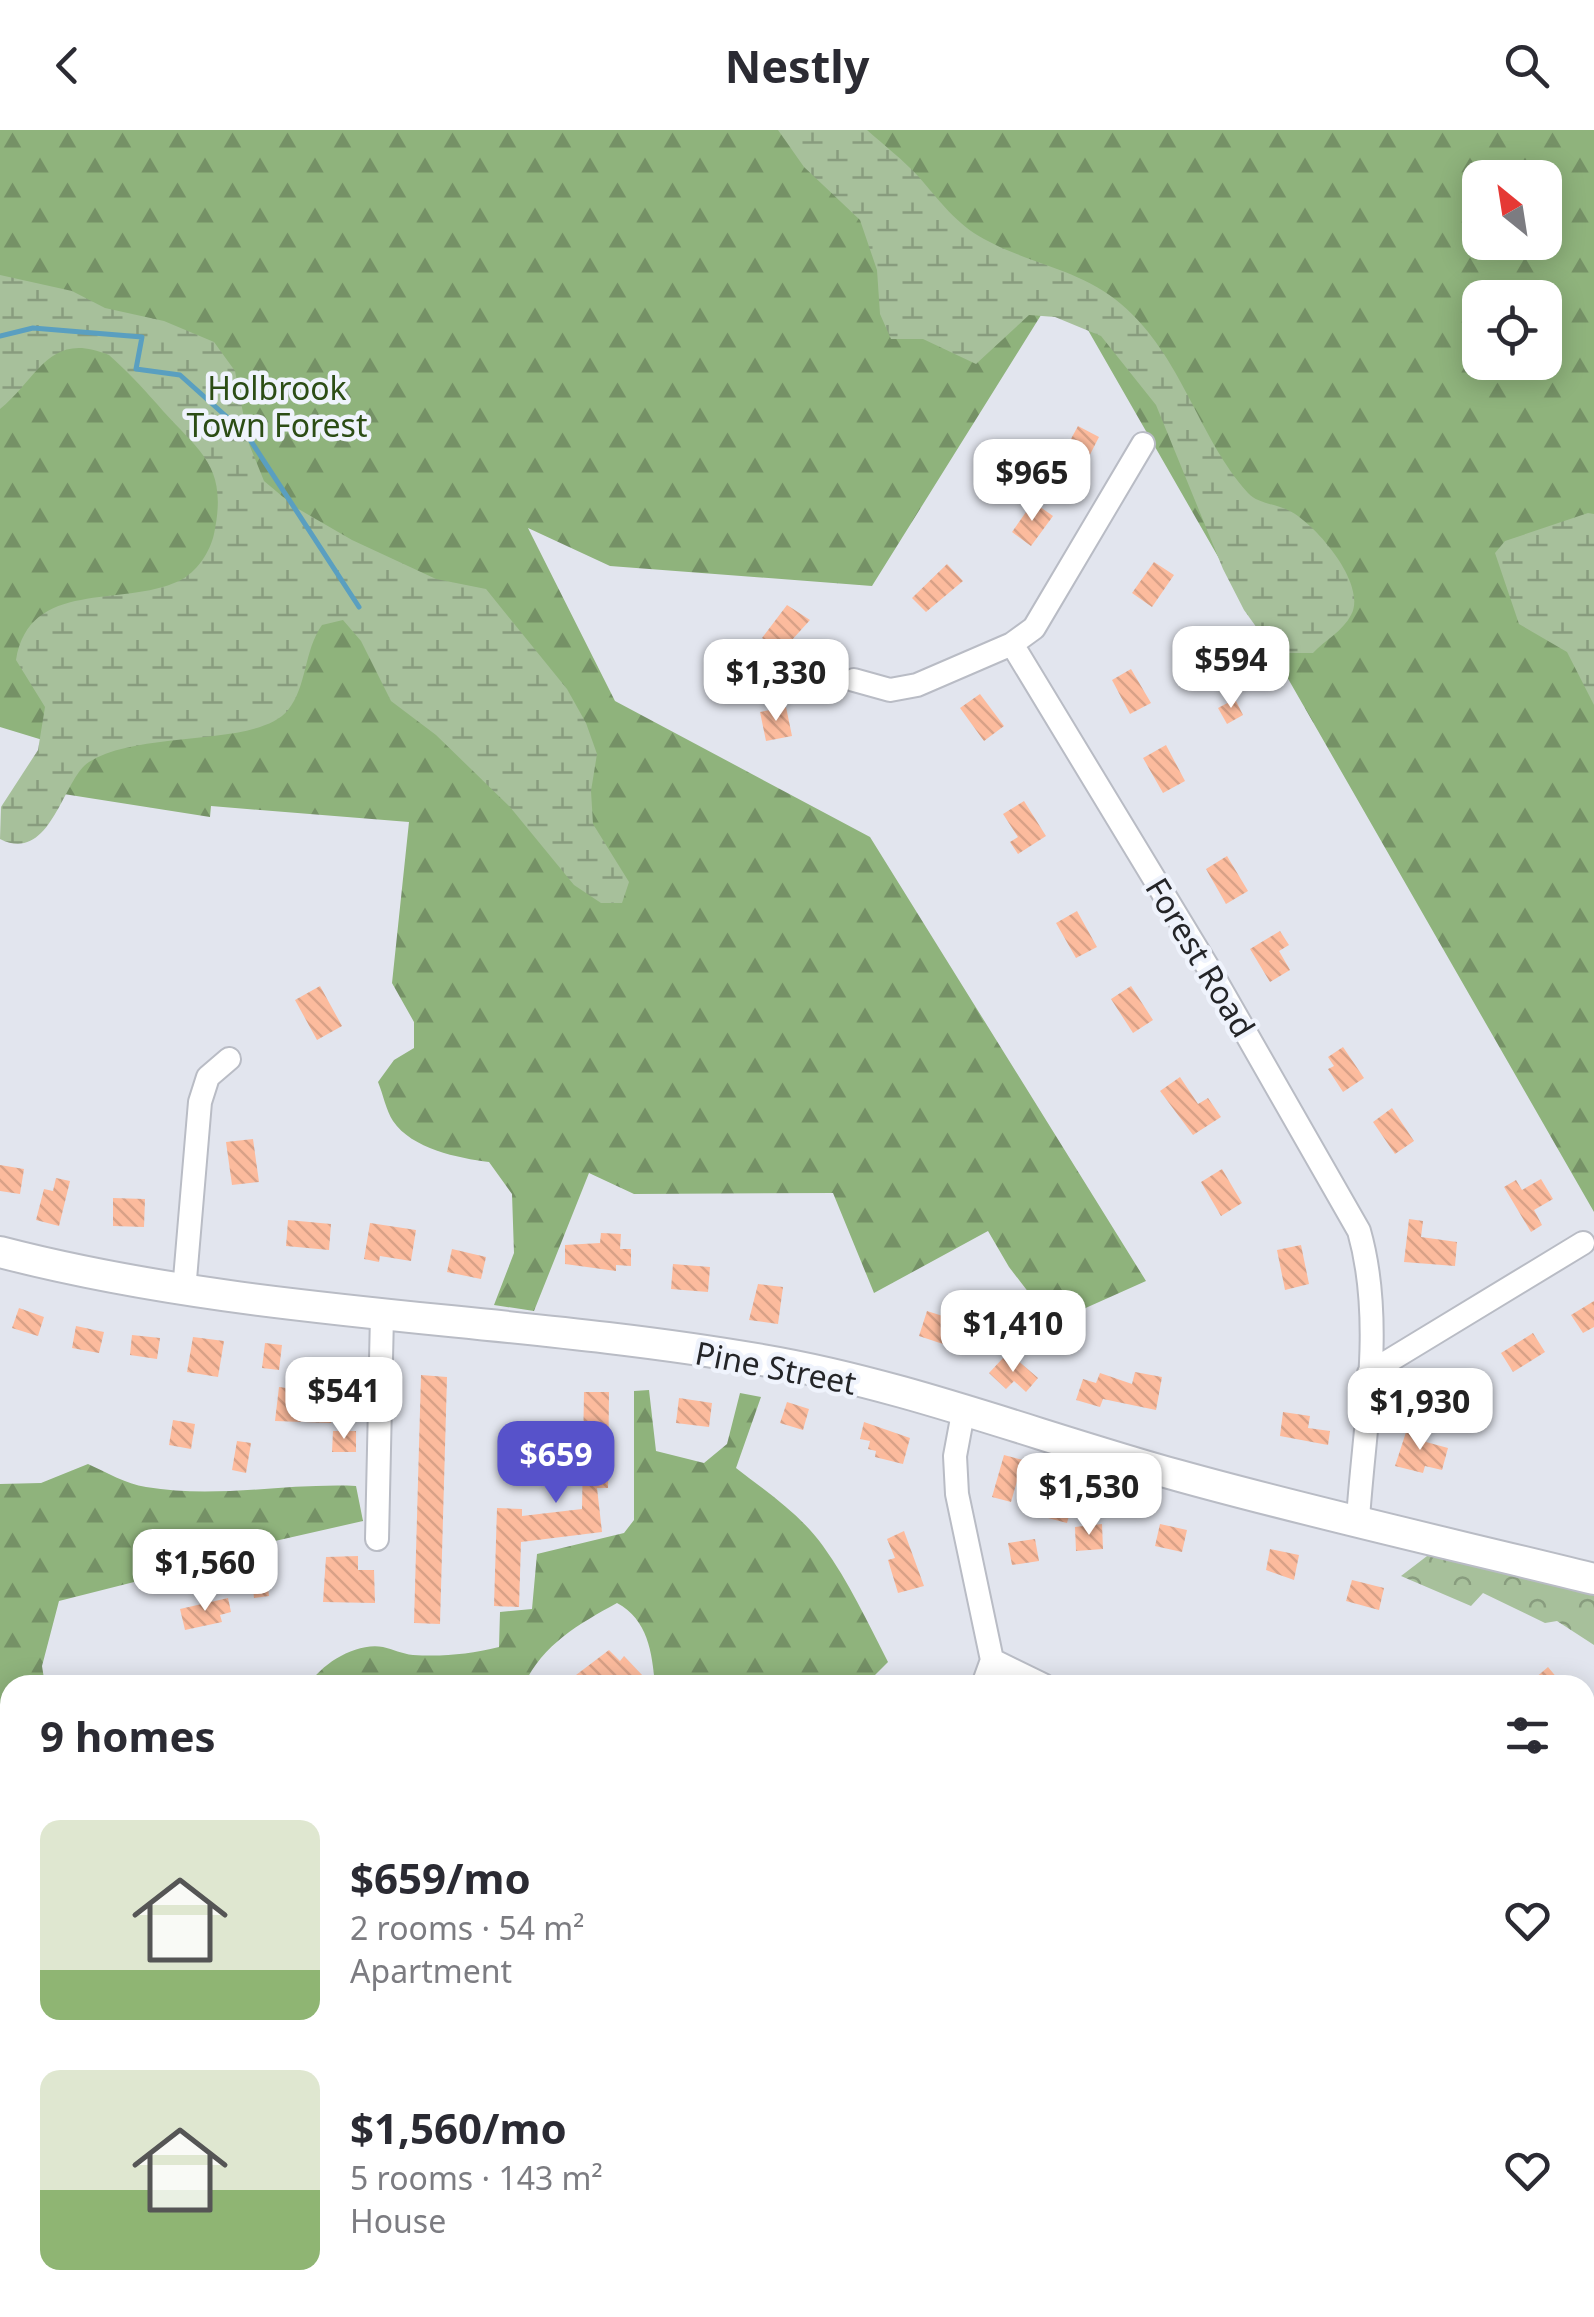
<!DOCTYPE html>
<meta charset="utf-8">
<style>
body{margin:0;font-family:"Noto Sans",sans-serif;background:#f7f7f7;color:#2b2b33;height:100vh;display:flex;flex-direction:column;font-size:38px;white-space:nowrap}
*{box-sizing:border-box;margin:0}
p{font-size:32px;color:#7c7c81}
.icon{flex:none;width:55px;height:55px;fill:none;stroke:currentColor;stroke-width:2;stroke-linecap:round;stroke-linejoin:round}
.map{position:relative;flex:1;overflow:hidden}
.panel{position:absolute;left:0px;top:1545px;width:1595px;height:642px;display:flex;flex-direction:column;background:#fff;border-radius:30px 30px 0 0;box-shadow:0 5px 25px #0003}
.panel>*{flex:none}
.needle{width:65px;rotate:330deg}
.controls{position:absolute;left:1462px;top:30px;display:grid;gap:20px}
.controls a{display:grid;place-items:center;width:100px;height:100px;border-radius:20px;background:#fff;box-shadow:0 5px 25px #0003;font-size:50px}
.price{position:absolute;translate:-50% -85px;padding:0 22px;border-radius:20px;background:#fff;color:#222;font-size:32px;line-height:65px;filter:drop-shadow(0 2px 5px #0008)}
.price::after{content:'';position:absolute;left:50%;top:60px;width:30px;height:22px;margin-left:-15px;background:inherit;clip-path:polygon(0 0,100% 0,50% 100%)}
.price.selected{background:#5752ca;color:#fff}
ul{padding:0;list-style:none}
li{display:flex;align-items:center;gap:30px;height:250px;padding:0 40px}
li span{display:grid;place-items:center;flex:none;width:280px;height:200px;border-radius:20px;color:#555}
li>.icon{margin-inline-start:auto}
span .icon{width:120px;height:120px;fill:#fffc;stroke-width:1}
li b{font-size:42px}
h2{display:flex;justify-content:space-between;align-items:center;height:120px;padding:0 40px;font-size:42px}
header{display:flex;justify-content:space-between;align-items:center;height:130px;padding:0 40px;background:#fff;font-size:45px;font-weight:700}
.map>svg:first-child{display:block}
</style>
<header><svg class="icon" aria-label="back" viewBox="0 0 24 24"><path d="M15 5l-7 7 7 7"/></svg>Nestly<svg class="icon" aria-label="search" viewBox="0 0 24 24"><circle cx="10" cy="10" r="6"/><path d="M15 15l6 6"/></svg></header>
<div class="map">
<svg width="1594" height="2187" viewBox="0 0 1594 2187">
<defs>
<pattern id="forest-firs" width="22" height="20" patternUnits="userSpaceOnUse" patternTransform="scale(2.5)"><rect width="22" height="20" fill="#8fb37c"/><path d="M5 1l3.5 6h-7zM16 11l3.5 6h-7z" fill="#759166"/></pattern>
<pattern id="wetland-marsh" width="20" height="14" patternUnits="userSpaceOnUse" patternTransform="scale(2.5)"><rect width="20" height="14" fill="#a7c09b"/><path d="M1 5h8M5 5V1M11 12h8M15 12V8" fill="none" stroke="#889c7e"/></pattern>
<pattern id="park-crowns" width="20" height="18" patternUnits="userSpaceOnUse" patternTransform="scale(2.5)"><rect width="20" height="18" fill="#a7c09b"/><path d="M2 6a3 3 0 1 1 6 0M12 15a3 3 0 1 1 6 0" fill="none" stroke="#889c7e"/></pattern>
<pattern id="building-back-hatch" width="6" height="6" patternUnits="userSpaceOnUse" patternTransform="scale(2.5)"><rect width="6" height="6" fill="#fcbb9d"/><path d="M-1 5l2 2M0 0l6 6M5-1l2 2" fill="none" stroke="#d8a187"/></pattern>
</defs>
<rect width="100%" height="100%" fill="#e2e5ee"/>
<!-- forest -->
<path fill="url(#forest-firs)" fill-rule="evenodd" d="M 0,0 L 1594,0 L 1594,1082 L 1061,153 L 872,456 L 610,436 L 528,398 L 615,571 L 870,707 L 1146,1151 L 1052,1193 L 1009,1137 L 988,1101 L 874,1163 L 833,1063 L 634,1064 L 589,1043 L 534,1181 L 494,1175 L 514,1123 L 512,1064 L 489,1032 C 458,1028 412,1019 393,991 C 386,980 383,964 378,952 L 394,930 L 414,918 L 414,892 L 392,853 L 409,692 L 211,676 L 210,687 L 51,662 L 59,615 L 0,597 ZM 1480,48 L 1545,48 L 1545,112 L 1480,112 ZM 1480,168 L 1545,168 L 1545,232 L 1480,232 Z
M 649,1260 L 656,1321 L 704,1333 L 727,1314 L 740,1263 L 761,1267 L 736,1338 C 767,1362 801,1385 823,1416 C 849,1452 868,1493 888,1532 L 865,1555 L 655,1555 C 652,1522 648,1490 617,1473 C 579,1494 543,1514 524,1555 L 309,1555 C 321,1534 356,1512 383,1517 C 393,1519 402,1524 413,1525 C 443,1527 470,1524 499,1517 L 500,1482 L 532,1479 L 537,1424 L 624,1403 L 634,1390 L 634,1261 Z
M 88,1334 C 106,1342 126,1354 146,1357 C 216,1369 285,1353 356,1356 L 363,1391 L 244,1418 L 147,1414 L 138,1451 L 59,1471 L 42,1536 L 45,1555 L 10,1555 L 10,2131 L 0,2134 L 0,1354 L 41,1353 Z
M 1594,1770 L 1594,2187 L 1513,2187 L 1508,2178 L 1585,2178 L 1585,1771 Z
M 57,2178 L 903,2178 L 905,2187 L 22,2187 Z
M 1054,2178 L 1416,2178 L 1402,2187 L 1058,2187 Z"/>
<!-- wetland -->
<path fill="url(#wetland-marsh)" d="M 778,0 L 867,0 C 884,15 903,30 918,46 C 939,70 956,94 984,109 C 1029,134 1082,140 1121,174 C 1183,227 1197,306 1248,363 C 1258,374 1277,374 1290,381 C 1315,394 1368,454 1351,485 C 1343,501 1325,510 1313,523 L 1288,523 L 1262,505 L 1244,480 L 1223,439 L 1156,275 L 1101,206 L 1055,187 L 1029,185 L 976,234 L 923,209 L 891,209 L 880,184 L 877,140 L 860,90 L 804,37 Z
M 0,145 L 72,161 L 105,178 L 164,191 L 214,212 L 235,241 L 249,314 L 264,351 L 295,377 L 352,410 L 436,449 L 486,459 L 567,559 L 586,593 L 597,624 L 591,661 L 593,694 L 629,752 L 622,773 L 601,773 L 574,755 L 510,677 L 436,605 L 391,571 L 361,511 L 343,490 L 322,495 C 304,520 307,557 288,580 C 257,618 141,599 89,632 C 63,648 51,735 0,709 L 1,677 L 38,620 L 45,577 L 16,530 C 30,448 121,478 179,451 C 197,442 210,422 214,404 C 229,333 198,322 157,274 C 141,256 127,241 109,225 C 49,200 39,247 0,279 Z
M 1588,383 L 1594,384 L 1594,575 L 1567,522 L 1519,494 L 1495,423 L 1505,411 Z"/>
<!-- park -->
<path fill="url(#park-crowns)" d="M 1431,1423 L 1594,1463 L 1594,1515 L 1557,1491 L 1545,1493 L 1483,1463 L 1471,1476 L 1401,1446 Z"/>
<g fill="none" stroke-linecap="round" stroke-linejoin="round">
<!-- stream -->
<path stroke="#5a9fc0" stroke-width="5" d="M 0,206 L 33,198 L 142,207 L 136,239 L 180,245 L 247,305 L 359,477"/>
</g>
<!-- building -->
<path fill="url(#building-back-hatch)" d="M 1078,296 L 1099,307 L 1081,342 L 1074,338 L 1068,350 L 1053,342 Z
M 1033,372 L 1053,386 L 1031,416 L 1012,402 Z
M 1154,432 L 1174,445 L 1152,477 L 1132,463 Z
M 947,434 L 963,451 L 926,482 L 912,468 Z
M 787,475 L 810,490 L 782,521 L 762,508 Z
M 1131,539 L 1151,573 L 1130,584 L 1112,550 Z
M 980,564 L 1004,596 L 984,611 L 960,578 Z
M 1235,569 L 1243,585 L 1227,594 L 1218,578 Z
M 786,577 L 792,606 L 766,611 L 760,582 Z
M 1166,615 L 1185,651 L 1163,663 L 1143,628 Z
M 1024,671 L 1046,706 L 1018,724 L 1010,712 L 1018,707 L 1003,684 Z
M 1227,726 L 1248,761 L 1226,774 L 1206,739 Z
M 1077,781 L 1097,817 L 1076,828 L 1056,793 Z
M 1280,801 L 1289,815 L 1279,821 L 1290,840 L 1270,852 L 1250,819 Z
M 320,856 L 342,896 L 317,910 L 295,870 Z
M 1131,856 L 1153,890 L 1133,903 L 1111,869 Z
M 1343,917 L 1364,948 L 1343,962 L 1328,939 L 1334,936 L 1328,927 Z
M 1180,947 L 1198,974 L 1208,968 L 1221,987 L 1193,1005 L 1160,961 Z
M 1392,978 L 1414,1011 L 1395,1024 L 1373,992 Z
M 253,1009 L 259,1052 L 232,1055 L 226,1012 Z
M 0,1035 L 24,1039 L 20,1064 L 0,1061 Z
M 1222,1039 L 1242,1073 L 1221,1086 L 1201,1052 Z
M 56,1048 L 70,1051 L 59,1096 L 36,1090 L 44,1059 L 53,1061 Z
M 1541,1049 L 1553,1069 L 1534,1080 L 1542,1095 L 1531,1102 L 1504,1057 L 1516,1050 L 1522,1060 Z
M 113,1068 L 145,1069 L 144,1097 L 113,1096 Z
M 1409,1089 L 1423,1091 L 1421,1107 L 1457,1112 L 1455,1136 L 1404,1132 Z
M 288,1090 L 331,1094 L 329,1120 L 286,1116 Z
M 370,1093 L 416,1100 L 411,1131 L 380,1126 L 379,1132 L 364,1129 Z
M 601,1103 L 621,1104 L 620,1119 L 631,1119 L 631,1136 L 616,1135 L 616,1141 L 565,1134 L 565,1115 L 600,1113 Z
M 1301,1115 L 1309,1154 L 1285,1160 L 1277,1120 Z
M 452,1119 L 486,1127 L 481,1149 L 447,1142 Z
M 673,1134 L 710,1137 L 708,1162 L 671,1159 Z
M 758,1154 L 783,1157 L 778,1194 L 749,1190 Z
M 1594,1171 L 1594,1197 L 1583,1203 L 1571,1185 Z
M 19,1178 L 44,1187 L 38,1206 L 12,1198 Z
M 952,1179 L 975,1186 L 964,1221 L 919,1206 L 927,1181 L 949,1188 Z
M 76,1196 L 104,1202 L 99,1223 L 72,1218 Z
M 1533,1203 L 1545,1222 L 1513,1242 L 1501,1223 Z
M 132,1205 L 160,1208 L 157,1229 L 130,1225 Z
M 193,1207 L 224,1211 L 218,1247 L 187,1242 Z
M 265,1213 L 282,1215 L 279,1240 L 262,1238 Z
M 1003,1228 L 1010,1235 L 1016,1229 L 1038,1248 L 1026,1262 L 1014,1251 L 1006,1259 L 989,1243 Z
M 1135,1242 L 1162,1247 L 1156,1280 L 1103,1269 L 1100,1277 L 1076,1270 L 1083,1249 L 1096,1253 L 1100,1243 L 1132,1254 Z
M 322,1244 L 349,1250 L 346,1271 L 334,1270 L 331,1293 L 275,1291 L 279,1257 L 317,1262 Z
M 421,1245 L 447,1247 L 440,1494 L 414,1493 Z
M 584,1262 L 609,1262 L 608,1358 L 597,1358 L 602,1402 L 521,1412 L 519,1477 L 494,1476 L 497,1378 L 522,1379 L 522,1386 L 582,1379 Z
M 679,1268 L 712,1273 L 709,1297 L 676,1293 Z
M 787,1272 L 809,1279 L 803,1300 L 780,1293 Z
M 1283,1282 L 1310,1286 L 1308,1298 L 1330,1301 L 1328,1315 L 1280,1306 Z
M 173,1290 L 195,1294 L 191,1319 L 169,1315 Z
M 864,1292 L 910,1308 L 903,1334 L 875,1327 L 876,1321 L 868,1319 L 870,1311 L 860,1309 Z
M 1407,1299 L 1428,1304 L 1426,1312 L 1448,1318 L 1442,1340 L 1425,1336 L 1423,1343 L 1395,1336 Z
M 333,1301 L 356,1301 L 356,1322 L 332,1322 Z
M 237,1311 L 251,1313 L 246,1343 L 232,1340 Z
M 1004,1325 L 1023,1330 L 1011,1372 L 992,1367 Z
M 1061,1341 L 1080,1347 L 1067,1393 L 1048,1388 Z
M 1102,1394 L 1103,1419 L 1076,1421 L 1075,1397 Z
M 1160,1394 L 1187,1400 L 1182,1422 L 1155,1416 Z
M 904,1401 L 924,1456 L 898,1463 L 888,1430 L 895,1428 L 887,1409 Z
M 1035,1409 L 1039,1431 L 1012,1435 L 1008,1413 Z
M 1270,1419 L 1299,1425 L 1294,1450 L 1266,1440 Z
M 358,1426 L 358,1440 L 374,1440 L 375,1473 L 323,1472 L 326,1427 Z
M 267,1450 L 269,1466 L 254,1468 L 252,1452 Z
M 1352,1450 L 1384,1458 L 1379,1480 L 1346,1471 Z
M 228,1468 L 231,1482 L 220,1485 L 222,1492 L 185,1500 L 180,1479 Z
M 609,1520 L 620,1531 L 624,1526 L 643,1546 L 634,1555 L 586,1555 L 576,1545 Z
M 1548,1537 L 1563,1555 L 1527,1555 Z"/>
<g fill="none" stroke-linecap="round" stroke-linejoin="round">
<defs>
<path id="minor" d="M 1143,314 L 1034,498 L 1012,514 L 1215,849 L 1359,1101 C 1385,1192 1364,1296 1358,1389
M 854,550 L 890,560 L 917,555 L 1012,514
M 184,1161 L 200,972 L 208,947 L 229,929
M 1369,1243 L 1583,1113
M 963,1283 L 955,1326 L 957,1364 L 992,1530 L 983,1555
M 377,1409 L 382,1185
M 992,1530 L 1043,1555
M 1585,1601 L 1594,1594
M 1585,1640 L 1594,1659"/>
<path id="major" d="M 0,1122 C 250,1187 509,1186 762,1230 C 904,1254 1042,1308 1180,1346 C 1317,1384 1456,1415 1594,1449"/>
</defs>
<!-- minor casing -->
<use href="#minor" stroke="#b9bcc5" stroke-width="26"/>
<!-- major casing -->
<use href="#major" stroke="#b9bcc5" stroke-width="34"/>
<!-- minor -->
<use href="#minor" stroke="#fff" stroke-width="22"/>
<!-- major -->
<use href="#major" stroke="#fff" stroke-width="30"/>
</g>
<g text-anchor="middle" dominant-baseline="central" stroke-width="9" stroke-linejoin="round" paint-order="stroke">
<!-- park labels -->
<g font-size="32" fill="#2c4d15" stroke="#eff3fc">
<text x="277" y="257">Holbrook<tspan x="277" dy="37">Town Forest</tspan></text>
</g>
<!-- street labels -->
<g font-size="32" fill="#242528" stroke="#eff3fc">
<text transform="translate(1201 827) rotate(59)">Forest Road</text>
<text transform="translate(776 1237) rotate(11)">Pine Street</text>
</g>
</g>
</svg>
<div class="controls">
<a><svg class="needle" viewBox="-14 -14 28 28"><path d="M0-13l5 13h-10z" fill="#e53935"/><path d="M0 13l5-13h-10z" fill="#7c7c81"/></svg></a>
<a><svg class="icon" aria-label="locate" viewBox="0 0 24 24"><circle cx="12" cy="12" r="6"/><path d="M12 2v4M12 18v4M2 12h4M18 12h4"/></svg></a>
</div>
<b class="price" style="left:1032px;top:394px">$965</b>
<b class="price" style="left:1231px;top:581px">$594</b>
<b class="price" style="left:776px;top:594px">$1,330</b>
<b class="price" style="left:1013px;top:1245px">$1,410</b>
<b class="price" style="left:344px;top:1312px">$541</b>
<b class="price" style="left:1420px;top:1323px">$1,930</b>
<b class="price selected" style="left:556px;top:1376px">$659</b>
<b class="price" style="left:1089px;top:1408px">$1,530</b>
<b class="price" style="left:205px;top:1484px">$1,560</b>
<section class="panel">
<h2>9 homes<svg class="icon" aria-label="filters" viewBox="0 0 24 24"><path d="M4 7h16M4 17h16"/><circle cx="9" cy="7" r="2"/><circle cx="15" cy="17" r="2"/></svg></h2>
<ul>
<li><span style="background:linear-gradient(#dfe7d0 75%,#8fb573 0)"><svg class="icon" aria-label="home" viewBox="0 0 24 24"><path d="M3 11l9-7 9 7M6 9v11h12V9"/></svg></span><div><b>$659/mo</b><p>2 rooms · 54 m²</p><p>Apartment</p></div><svg class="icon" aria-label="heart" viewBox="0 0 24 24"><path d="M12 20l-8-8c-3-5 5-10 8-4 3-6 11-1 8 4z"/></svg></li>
<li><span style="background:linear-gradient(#dfe7d0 60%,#8fb573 0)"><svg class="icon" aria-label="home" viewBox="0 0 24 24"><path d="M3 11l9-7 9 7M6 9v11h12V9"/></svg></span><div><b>$1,560/mo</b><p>5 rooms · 143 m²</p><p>House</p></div><svg class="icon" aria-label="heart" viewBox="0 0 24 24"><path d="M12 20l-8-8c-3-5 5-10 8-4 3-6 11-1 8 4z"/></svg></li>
</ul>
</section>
</div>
